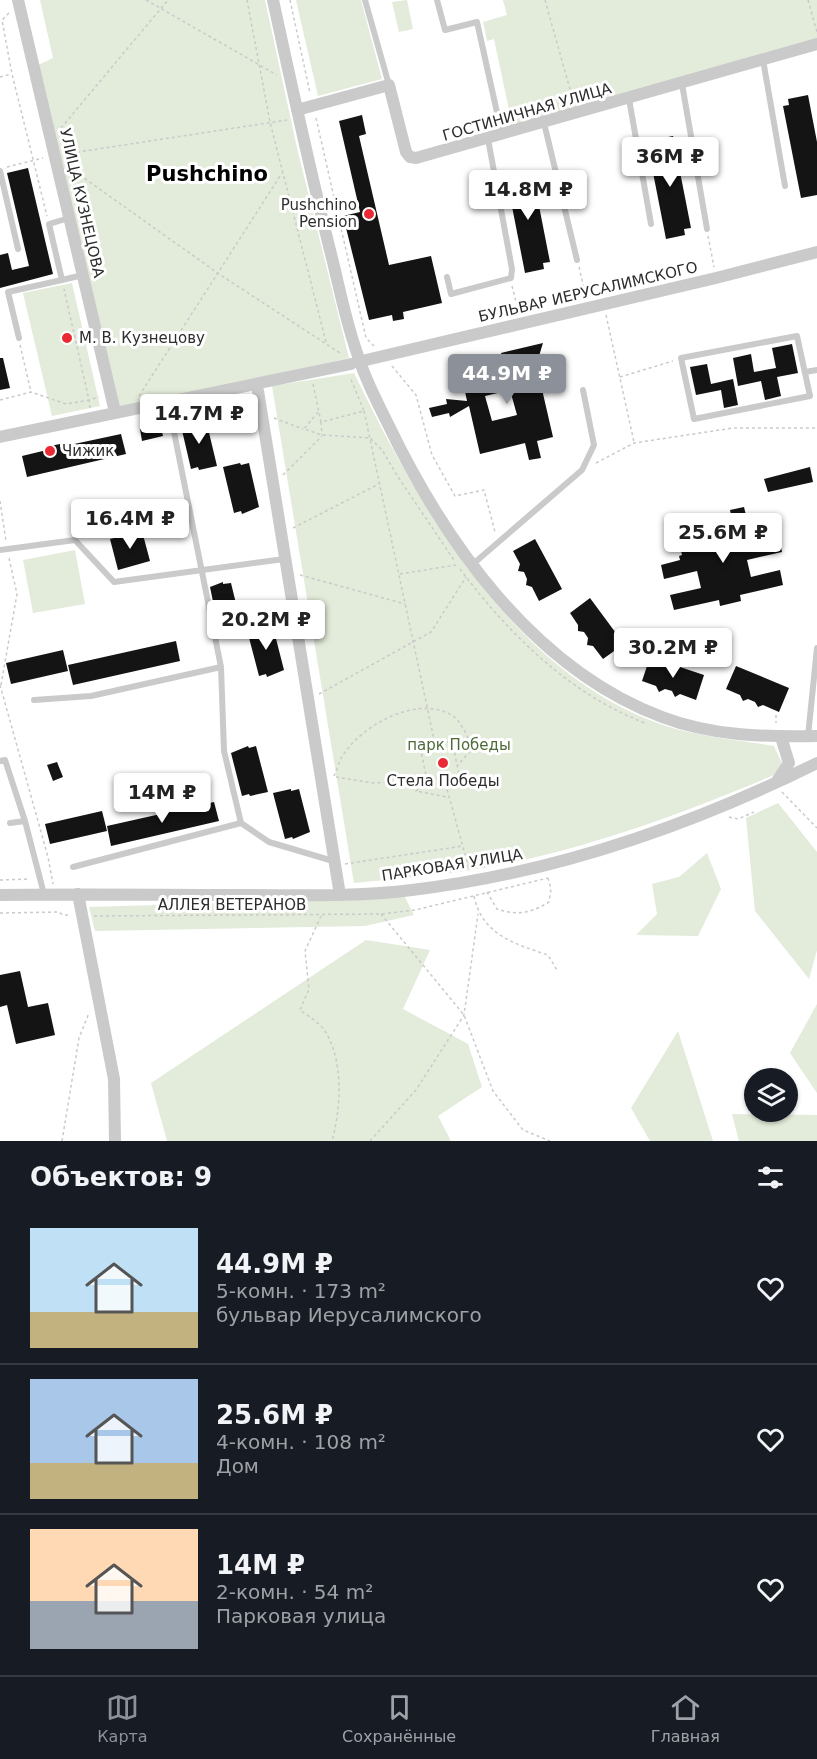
<!DOCTYPE html>
<html lang="ru">
<meta charset="utf-8">
<style>
body{margin:0;font-family:"DejaVu Sans",sans-serif;background:#20242c;color:#f1f3f6;height:100vh;display:flex;flex-direction:column;font-size:22px;white-space:nowrap}
*{box-sizing:border-box;margin:0}
p{font-size:20px;color:#9ea1a6}
.icon{flex:none;width:33px;height:33px;fill:none;stroke:currentColor;stroke-width:2;stroke-linecap:round;stroke-linejoin:round}
.map{position:relative;height:1141px;overflow:hidden}
.panel{display:flex;flex-direction:column;background:#171b24;flex:1}
.panel>*{flex:none}
.tools{position:absolute;left:744px;top:1068px;display:grid;gap:12px}
.tools a{display:grid;place-items:center;width:54px;height:54px;border-radius:50%;background:#171b24;box-shadow:0 2px 4px #0004;font-size:30px}
.price{position:absolute;translate:-50% -51px;padding:0 14px;border-radius:6px;background:#fff;color:#222;font-size:20px;line-height:39px;filter:drop-shadow(0 2px 3px #0008)}
.price::after{content:'';position:absolute;left:50%;top:36px;width:18px;height:14px;margin-left:-9px;background:inherit;clip-path:polygon(0 0,100% 0,50% 100%)}
.price.on{background:#8c9099;color:#fff}
ul{padding:0;list-style:none}
li{display:flex;align-items:center;gap:18px;height:150px;padding:0 30px}
li+li{border-top:2px solid #363941}
li span{display:grid;place-items:center;flex:none;width:168px;height:120px;border-radius:0px;color:#555}
li>.icon{margin-inline-start:auto}
span .icon{width:72px;height:72px;fill:#fffc;stroke-width:1}
li b{font-size:26px}
h2{display:flex;justify-content:space-between;align-items:center;height:72px;padding:0 30px;font-size:26px}
.dock{display:flex;justify-content:space-around;align-items:center;height:84px;border-top:2px solid #363941;background:#171b24;font-size:16px;color:#9ea1a6}
.dock a{display:grid;justify-items:center;gap:3px}
.dock .on{color:#8c9099}
.map>svg:first-child{display:block}
</style>
<div class="map">
<svg width="817" height="1141" viewBox="0 0 817 1141">
<rect width="100%" height="100%" fill="#fff"/>
<!-- green -->
<path fill="#e3ebda" d="M 40,0 L 265,0 L 297,148 L 349,358 L 133,405 L 120,411 L 38,65 L 53,58 Z
M 296,0 L 361,0 L 382,79 L 318,96 Z
M 407,0 L 413,29 L 399,32 L 392,2 Z
M 503,0 L 817,0 L 817,40 L 515,125 L 507,125 L 501,113 L 509,110 L 494,39 L 487,41 L 483,22 L 507,15 Z
M 72,283 L 100,406 L 52,416 L 23,293 Z
M 354,373 C 419,507 515,677 666,726 C 700,737 739,740 774,746 L 783,765 L 774,775 C 677,816 576,853 472,870 C 433,876 393,879 354,883 L 272,386 Z
M 75,550 L 85,604 L 33,613 L 23,560 Z
M 778,803 L 817,852 L 817,950 L 809,979 L 755,911 L 746,818 Z
M 707,853 L 721,889 L 698,936 L 636,935 L 657,914 L 652,884 L 679,877 Z
M 403,893 L 414,915 L 365,926 L 95,931 L 89,907 L 354,899 Z
M 366,940 L 430,950 L 403,1009 L 468,1044 L 482,1087 L 438,1116 L 451,1141 L 167,1141 L 151,1083 Z
M 817,1004 L 817,1093 L 790,1053 Z
M 678,1031 L 713,1141 L 650,1141 L 631,1108 Z
M 732,1114 L 817,1115 L 817,1141 L 739,1141 Z"/>
<!-- building -->
<path fill="#141414" fill-rule="evenodd" d="M 808,95 L 817,142 L 817,195 L 801,198 L 783,106 L 789,105 L 788,99 Z
M 362,115 L 366,134 L 359,136 L 389,265 L 431,256 L 442,303 L 403,312 L 404,319 L 393,321 L 392,315 L 369,320 L 343,216 L 360,212 L 339,121 Z
M 673,136 L 691,228 L 684,229 L 685,235 L 666,239 L 648,147 L 655,146 L 654,140 Z
M 28,168 L 53,274 L 0,288 L 0,255 L 8,253 L 12,270 L 29,266 L 7,173 Z
M 532,170 L 550,262 L 543,263 L 544,269 L 525,273 L 507,181 L 513,180 L 512,174 Z
M 543,343 L 539,356 L 535,359 L 553,437 L 537,441 L 541,458 L 529,460 L 525,443 L 480,454 L 469,406 L 450,417 L 449,413 L 432,417 L 429,408 L 447,404 L 446,399 L 467,401 L 463,382 L 489,375 L 488,370 L 505,366 L 501,353 ZM 510,390 L 517,415 L 492,421 L 485,396 Z
M 792,344 L 798,373 L 777,377 L 781,396 L 765,400 L 761,381 L 738,386 L 733,358 L 751,354 L 754,372 L 776,368 L 772,348 Z
M 0,358 L 3,358 L 10,388 L 0,390 Z
M 707,364 L 711,384 L 733,379 L 738,405 L 724,408 L 721,390 L 696,395 L 690,367 Z
M 198,419 L 198,422 L 206,420 L 217,466 L 199,470 L 198,467 L 191,469 L 181,426 Z
M 160,424 L 163,436 L 142,441 L 140,429 Z
M 121,434 L 126,454 L 27,477 L 22,456 L 51,449 L 50,446 L 60,444 L 60,447 Z
M 240,463 L 241,465 L 249,463 L 259,507 L 242,514 L 241,511 L 234,513 L 223,467 Z
M 810,467 L 813,482 L 768,492 L 764,479 Z
M 744,507 L 751,536 L 777,530 L 782,552 L 747,560 L 751,577 L 780,570 L 783,585 L 740,595 L 741,601 L 720,606 L 719,600 L 674,610 L 670,595 L 701,588 L 697,571 L 664,579 L 661,565 L 680,560 L 679,556 L 682,555 L 674,523 L 689,519 L 694,539 L 699,538 L 702,550 L 732,543 L 729,530 L 734,529 L 730,510 Z
M 142,531 L 150,561 L 118,570 L 110,539 Z
M 535,539 L 562,589 L 539,601 L 532,587 L 526,585 L 527,579 L 524,572 L 518,571 L 520,564 L 513,551 Z
M 223,582 L 223,584 L 231,583 L 242,628 L 224,633 L 224,630 L 219,631 L 210,587 Z
M 590,598 L 624,644 L 603,659 L 593,646 L 587,645 L 588,638 L 584,632 L 578,631 L 578,625 L 570,613 Z
M 265,626 L 265,629 L 273,627 L 284,670 L 267,677 L 266,674 L 259,676 L 247,630 Z
M 176,641 L 180,661 L 73,685 L 68,665 Z
M 63,650 L 68,671 L 11,684 L 6,663 Z
M 650,657 L 704,675 L 696,700 L 680,694 L 675,697 L 672,691 L 665,689 L 659,692 L 656,686 L 642,681 Z
M 736,666 L 789,688 L 779,712 L 763,705 L 758,707 L 755,702 L 748,699 L 743,701 L 740,695 L 726,689 Z
M 248,746 L 249,748 L 256,746 L 268,792 L 250,796 L 249,794 L 242,796 L 231,753 Z
M 57,762 L 63,777 L 53,781 L 47,765 Z
M 291,789 L 291,791 L 299,789 L 310,832 L 293,839 L 292,837 L 285,839 L 273,793 Z
M 214,802 L 219,821 L 111,846 L 107,826 Z
M 102,811 L 107,831 L 50,844 L 45,824 Z
M 20,971 L 28,1007 L 48,1003 L 55,1035 L 16,1044 L 7,1005 L 0,1007 L 0,975 Z"/>
<g fill="none" stroke-linecap="round" stroke-linejoin="round">
<!-- path -->
<path stroke="#cacaca" stroke-width="1.5" stroke-dasharray="3 3" stroke-linecap="butt" d="M 146,0 L 277,75
M 247,0 L 270,122 L 326,342
M 290,0 L 310,93
M 545,0 L 573,100
M 808,0 L 817,32
M 9,13 L 2,20 L 12,74 L 47,216
M 0,77 L 11,74
M 316,118 L 366,338 L 375,347
M 61,128 L 168,0
M 65,154 L 287,120
M 7,167 L 43,158
M 70,168 L 219,274 L 340,353
M 708,236 L 714,267
M 579,267 L 586,297
M 512,286 L 519,313
M 606,315 L 634,442
M 20,345 L 31,392
M 392,366 L 416,395 L 432,455 L 455,496 L 484,490 L 495,532
M 620,377 L 673,361
M 313,384 L 321,422 L 364,411 L 350,377
M 139,396 L 282,173
M 0,400 L 31,392 L 66,404 L 89,400 L 64,289
M 90,408 L 89,400 L 99,397
M 364,411 L 435,744
M 318,412 L 304,429 L 322,435 L 370,438 L 382,450 L 398,477 L 454,560
M 274,418 L 303,429
M 321,422 L 322,435
M 596,463 L 634,443 L 733,428 L 817,428
M 283,475 L 322,436
M 0,501 L 6,541
M 293,528 L 379,484
M 460,569 C 508,633 569,694 645,723
M 400,574 L 456,565
M 300,575 L 405,604
M 0,685 L 48,857 L 53,884
M 1,685 L 17,594 L 9,558
M 319,694 L 431,632 L 466,577
M 776,715 L 776,723
M 452,741 L 459,774 L 427,780 L 420,747 Z
M 334,776 C 337,770 339,761 343,755 C 363,724 419,694 453,716 C 462,722 468,739 473,748 L 457,766
M 336,777 L 373,783 L 426,781
M 444,778 L 469,869
M 427,781 L 416,791 L 447,797
M 782,792 L 817,828
M 729,817 L 738,819 L 754,812
M 345,864 L 463,846
M 0,880 L 30,879
M 487,892 L 497,909 C 518,916 531,913 549,902 L 551,889 L 548,878
M 474,896 C 482,935 515,944 548,955 L 557,970
M 0,913 L 59,912 L 63,915 L 71,915
M 381,914 L 464,1015 L 493,1091 L 523,1130 L 550,1141
M 94,916 L 381,914 L 415,910 L 548,878
M 321,916 L 305,951 L 309,989 L 300,1010 C 308,1016 320,1023 325,1031 C 344,1062 341,1107 332,1141
M 62,1141 L 79,1038 L 89,1013
M 370,1141 L 416,1090 L 464,1015 L 478,914"/>
<!-- lane -->
<path stroke="#cacaca" stroke-width="6" d="M 365,0 L 389,85
M 437,0 L 445,30 L 477,22 L 502,135
M 763,60 L 785,186
M 682,84 L 707,229
M 629,99 L 651,224
M 544,123 L 577,260
M 0,171 L 18,249
M 447,277 L 451,294 L 511,278 L 512,269 L 488,139
M 62,280 L 83,275
M 797,336 L 810,396 L 694,419 L 681,358 Z
M 19,338 L 8,292 L 62,280 L 49,224 L 69,218
M 805,372 L 817,370
M 0,550 L 75,540 L 114,582 L 284,559
M 473,564 L 582,470 L 594,445 L 583,390
M 221,667 L 224,751 L 241,823
M 34,700 L 91,696 L 221,667 L 170,412
M 808,736 L 817,648
M 0,761 L 5,760 L 25,821
M 10,823 L 25,821 L 44,894
M 73,867 L 241,823 L 269,842 L 333,861"/>
<!-- street -->
<path stroke="#cacaca" stroke-width="12" d="M 18,0 L 115,412
M 273,0 C 292,88 311,175 333,262 C 340,291 346,321 356,350 C 364,376 376,400 388,424 C 445,543 534,669 662,717 C 712,736 764,737 817,736
M 297,110 L 389,85 L 406,152 L 410,157 L 416,158 L 817,44
M 366,360 L 716,278 L 817,252
M 258,391 L 340,895
M 0,437 L 351,364
M 777,781 L 789,763 L 781,737
M 78,894 L 114,1079 L 115,1141
M 0,895 C 82,894 163,895 245,895 C 301,895 357,897 412,890 C 554,873 690,826 817,763"/>
</g>
<!-- markers -->
<g fill="#ea2934" stroke="#fff" stroke-width="2">
<circle cx="369" cy="214" r="6"/>
<circle cx="67" cy="338" r="6"/>
<circle cx="50" cy="451" r="6"/>
<circle cx="443" cy="763" r="6"/>
</g>
<g text-anchor="middle" dominant-baseline="central" stroke-width="6" stroke-linejoin="round" paint-order="stroke">
<!-- street labels -->
<g font-size="15" fill="#2d2d2d" stroke="#fff">
<text transform="translate(527 112) rotate(-16)">ГОСТИНИЧНАЯ УЛИЦА</text>
<text transform="translate(82 203) rotate(77)">УЛИЦА КУЗНЕЦОВА</text>
<text transform="translate(588 292) rotate(-13)">БУЛЬВАР ИЕРУСАЛИМСКОГО</text>
<text transform="translate(452 865) rotate(-9)">ПАРКОВАЯ УЛИЦА</text>
<text x="232" y="905">АЛЛЕЯ ВЕТЕРАНОВ</text>
</g>
<!-- poi labels -->
<g font-size="15" fill="#2d2d2d" stroke="#fff" text-anchor="start">
<text x="357" y="205" text-anchor="end">Pushchino<tspan x="357" dy="17">Pension</tspan></text>
<text x="79" y="338">М. В. Кузнецову</text>
<text x="62" y="451">Чижик</text>
<text x="443" y="781" text-anchor="middle">Стела Победы</text>
</g>
<!-- park labels -->
<g font-size="15" fill="#4f6a39" stroke="#fff">
<text x="459" y="745">парк Победы</text>
</g>
<!-- district labels -->
<g font-size="21" font-weight="bold" fill="#000" stroke="#fff">
<text x="207" y="174">Pushchino</text>
</g>
</g>
</svg>
<div class="tools">
<a><svg class="icon" aria-label="layers" viewBox="0 0 24 24"><path d="M12 4l9 5-9 5-9-5zM3 14l9 5 9-5"/></svg></a>
</div>
<b class="price" style="left:670px;top:188px">36M ₽</b>
<b class="price" style="left:528px;top:221px">14.8M ₽</b>
<b class="price on" style="left:507px;top:405px">44.9M ₽</b>
<b class="price" style="left:199px;top:445px">14.7M ₽</b>
<b class="price" style="left:130px;top:550px">16.4M ₽</b>
<b class="price" style="left:723px;top:564px">25.6M ₽</b>
<b class="price" style="left:266px;top:651px">20.2M ₽</b>
<b class="price" style="left:673px;top:679px">30.2M ₽</b>
<b class="price" style="left:162px;top:824px">14M ₽</b>
</div>
<section class="panel">
<h2>Объектов: 9<svg class="icon" aria-label="filters" viewBox="0 0 24 24"><path d="M4 7h16M4 17h16"/><circle cx="9" cy="7" r="2"/><circle cx="15" cy="17" r="2"/></svg></h2>
<ul>
<li><span style="background:linear-gradient(#bfe0f5 70%,#c2b280 0)"><svg class="icon" aria-label="home" viewBox="0 0 24 24"><path d="M3 11l9-7 9 7M6 9v11h12V9"/></svg></span><div><b>44.9M ₽</b><p>5-комн. · 173 m²</p><p>бульвар Иерусалимского</p></div><svg class="icon" aria-label="heart" viewBox="0 0 24 24"><path d="M12 20l-8-8c-3-5 5-10 8-4 3-6 11-1 8 4z"/></svg></li>
<li><span style="background:linear-gradient(#a9c7e8 70%,#c2b280 0)"><svg class="icon" aria-label="home" viewBox="0 0 24 24"><path d="M3 11l9-7 9 7M6 9v11h12V9"/></svg></span><div><b>25.6M ₽</b><p>4-комн. · 108 m²</p><p>Дом</p></div><svg class="icon" aria-label="heart" viewBox="0 0 24 24"><path d="M12 20l-8-8c-3-5 5-10 8-4 3-6 11-1 8 4z"/></svg></li>
<li><span style="background:linear-gradient(#ffd9b3 60%,#9aa5b1 0)"><svg class="icon" aria-label="home" viewBox="0 0 24 24"><path d="M3 11l9-7 9 7M6 9v11h12V9"/></svg></span><div><b>14M ₽</b><p>2-комн. · 54 m²</p><p>Парковая улица</p></div><svg class="icon" aria-label="heart" viewBox="0 0 24 24"><path d="M12 20l-8-8c-3-5 5-10 8-4 3-6 11-1 8 4z"/></svg></li>
</ul>
</section>
<nav class="dock">
<a class="on"><svg class="icon" aria-label="map" viewBox="0 0 24 24"><path d="M3 6l6-2 6 2 6-2v14l-6 2-6-2-6 2zM9 4v14M15 6v14"/></svg>Карта</a>
<a><svg class="icon" aria-label="saved" viewBox="0 0 24 24"><path d="M7 4h10v16l-5-4-5 4z"/></svg>Сохранённые</a>
<a><svg class="icon" aria-label="home" viewBox="0 0 24 24"><path d="M3 11l9-7 9 7M6 9v11h12V9"/></svg>Главная</a>
</nav>
